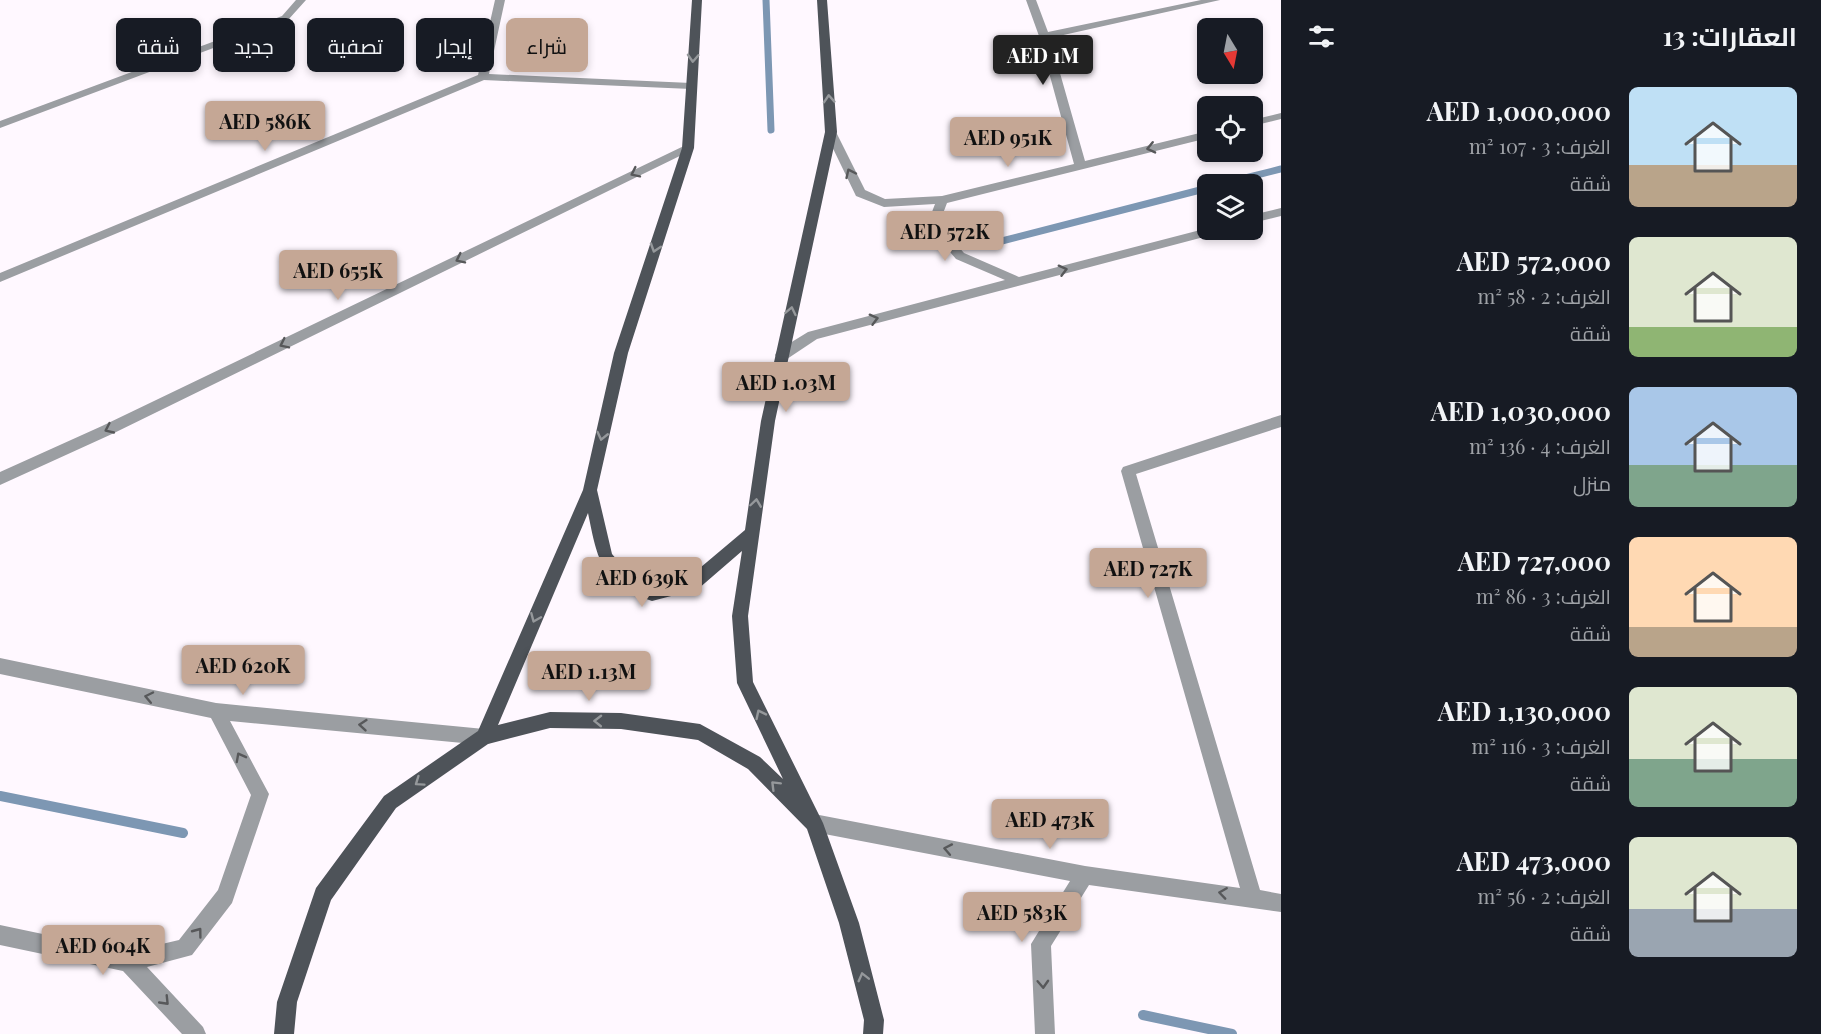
<!DOCTYPE html>
<html lang="ar">
<meta charset="utf-8">
<style>
body{margin:0;font-family:"Playfair Display",Cairo,serif;background:#20242c;color:#f1f3f6;direction:rtl;height:100vh;display:flex;flex-direction:column;font-size:22px;white-space:nowrap}
*{box-sizing:border-box;margin:0}
p{font-size:20px;color:#9ea1a6}
.icon{flex:none;width:33px;height:33px;fill:none;stroke:currentColor;stroke-width:2;stroke-linecap:round;stroke-linejoin:round}
.map{position:relative;flex:1;overflow:hidden;direction:ltr}
.side{display:flex;flex-direction:column;background:#171b24;width:540px}
.side>*{flex:none}
.hud{position:absolute;left:18px;top:18px;width:570px;height:54px;direction:rtl;display:flex;gap:12px}
.needle{width:39px;rotate:170deg}
.controls{position:absolute;left:1197px;top:18px;display:grid;gap:12px}
.controls a{display:grid;place-items:center;width:66px;height:66px;border-radius:9px;background:#171b24;box-shadow:0 3px 9px #0003;font-size:30px}
.price{position:absolute;translate:-50% -51px;padding:0 14px;border-radius:6px;background:#c5a795;color:#111;font-size:20px;line-height:39px;filter:drop-shadow(0 2px 3px #0008)}
.price::after{content:'';position:absolute;left:50%;top:36px;width:18px;height:14px;margin-left:-9px;background:inherit;clip-path:polygon(0 0,100% 0,50% 100%)}
.price.active{background:#222;color:#fff}
ul{padding:0;list-style:none}
li{display:flex;align-items:center;gap:18px;height:150px;padding:0 24px}
li span{display:grid;place-items:center;flex:none;width:168px;height:120px;border-radius:9px;color:#555}
li>.icon{margin-inline-start:auto}
span .icon{width:72px;height:72px;fill:#fffc;stroke-width:1}
li b{font-size:26px}
h2{display:flex;justify-content:space-between;align-items:center;height:72px;padding:0 24px;font-size:26px}
.tag{padding:0 21px;border-radius:9px;background:#171b24;box-shadow:0 3px 9px #0003;font-size:21px;line-height:54px}
.tag.active{background:#c5a795;color:#111}
main{display:flex;flex:1;min-height:0}
.map>svg:first-child{display:block}
</style>
<main>
<section class="side">
<h2>العقارات: 13<svg class="icon" aria-label="filters" viewBox="0 0 24 24"><path d="M4 7h16M4 17h16"/><circle cx="9" cy="7" r="2"/><circle cx="15" cy="17" r="2"/></svg></h2>
<ul>
<li><span style="background:linear-gradient(#bfe0f5 65%,#b9a48a 0)"><svg class="icon" aria-label="home" viewBox="0 0 24 24"><path d="M3 11l9-7 9 7M6 9v11h12V9"/></svg></span><div><b>AED 1,000,000</b><p>الغرف: 3 · 107 m²</p><p>شقة</p></div></li>
<li><span style="background:linear-gradient(#dfe7d0 75%,#8fb573 0)"><svg class="icon" aria-label="home" viewBox="0 0 24 24"><path d="M3 11l9-7 9 7M6 9v11h12V9"/></svg></span><div><b>AED 572,000</b><p>الغرف: 2 · 58 m²</p><p>شقة</p></div></li>
<li><span style="background:linear-gradient(#a9c7e8 65%,#7fa58c 0)"><svg class="icon" aria-label="home" viewBox="0 0 24 24"><path d="M3 11l9-7 9 7M6 9v11h12V9"/></svg></span><div><b>AED 1,030,000</b><p>الغرف: 4 · 136 m²</p><p>منزل</p></div></li>
<li><span style="background:linear-gradient(#ffd9b3 75%,#b9a48a 0)"><svg class="icon" aria-label="home" viewBox="0 0 24 24"><path d="M3 11l9-7 9 7M6 9v11h12V9"/></svg></span><div><b>AED 727,000</b><p>الغرف: 3 · 86 m²</p><p>شقة</p></div></li>
<li><span style="background:linear-gradient(#dfe7d0 60%,#7fa58c 0)"><svg class="icon" aria-label="home" viewBox="0 0 24 24"><path d="M3 11l9-7 9 7M6 9v11h12V9"/></svg></span><div><b>AED 1,130,000</b><p>الغرف: 3 · 116 m²</p><p>شقة</p></div></li>
<li><span style="background:linear-gradient(#dfe7d0 60%,#9aa5b1 0)"><svg class="icon" aria-label="home" viewBox="0 0 24 24"><path d="M3 11l9-7 9 7M6 9v11h12V9"/></svg></span><div><b>AED 473,000</b><p>الغرف: 2 · 56 m²</p><p>شقة</p></div></li>
</ul>
</section>
<div class="map">
<svg width="1281" height="1034" viewBox="0 0 1281 1034">
<rect width="100%" height="100%" fill="#fff8ff"/>
<g fill="none" stroke-linecap="round" stroke-linejoin="round">
<!-- stream-far1 -->
<path stroke="#7d97b3" stroke-width="7" d="M 766,0 L 771,130
M 1221,184 L 1281,169
M 990,244 L 1208,188"/>
<!-- stream -->
<path stroke="#7d97b3" stroke-width="10" d="M 0,796 L 183,833
M 1143,1015 L 1232,1034"/>
<!-- minor -->
<path fill="#9b9ea2" fill-rule="evenodd" d="M 296,0 L 306,0 L 288,20 L 0,128 L 0,121 L 282,16 Z
M 495,0 L 505,0 L 489,74 L 691,83 L 696,86 L 691,89 L 484,80 L 0,282 L 0,273 L 478,75 Z
M 1026,0 L 1036,0 L 1048,32 L 1201,0 L 1220,0 L 1050,38 L 1085,161 L 1208,131 L 1208,138 L 947,203 L 939,224 L 964,253 L 1019,277 L 1208,228 L 1221,230 L 1219,233 L 817,339 L 787,359 L 777,359 L 775,355 L 777,351 L 808,332 L 1005,280 L 956,259 L 927,225 L 935,204 L 884,207 L 856,196 L 825,132 L 827,130 L 835,130 L 865,190 L 885,199 L 942,196 L 1074,164 L 1039,36 Z
M 1281,113 L 1281,119 L 1252,126 L 1252,120 Z
M 688,144 L 692,146 L 692,150 L 112,434 L 0,485 L 0,472 L 102,426 Z
M 1281,208 L 1281,216 L 1252,223 L 1252,215 Z
M 1281,415 L 1281,427 L 1136,474 L 1260,890 L 1281,894 L 1281,912 L 1089,885 L 1051,946 L 1055,1034 L 1035,1034 L 1031,944 L 1070,881 L 814,832 L 808,829 L 805,823 L 808,817 L 814,814 L 1085,866 L 1240,888 L 1121,471 L 1123,467 Z
M 0,658 L 216,703 L 484,729 L 490,731 L 493,737 L 490,743 L 484,745 L 230,721 L 269,794 L 232,903 L 192,955 L 147,967 L 203,1027 L 206,1034 L 182,1034 L 123,971 L 0,945 L 0,925 L 128,952 L 179,940 L 218,890 L 251,795 L 211,718 L 0,674 Z"/>
<!-- major -->
<path fill="#4e5359" fill-rule="evenodd" d="M 692,0 L 702,0 L 694,148 L 628,353 L 597,490 L 612,554 L 630,575 L 653,587 L 688,578 L 745,530 L 761,421 L 825,132 L 817,0 L 827,0 L 837,132 L 775,421 L 748,616 L 753,682 L 823,823 L 859,923 L 884,1020 L 883,1034 L 863,1034 L 864,1020 L 839,923 L 807,829 L 748,769 L 698,740 L 621,729 L 550,728 L 488,744 L 396,808 L 331,900 L 297,1002 L 294,1034 L 274,1034 L 277,1002 L 316,888 L 384,796 L 478,731 L 583,490 L 614,353 L 682,148 ZM 588,513 C 598,562 601,582 652,601 L 698,589 L 742,551 L 732,616 L 737,683 L 783,779 L 760,757 L 700,724 L 621,713 L 550,712 L 498,725 Z"/>
</g>
<!-- one-way arrows -->
<defs><path id="oneway-chevron" d="M-2-3.5L2.5 0L-2 3.5" fill="none" stroke-width="1.6" stroke-linecap="round" stroke-linejoin="round" transform="scale(1.5)"/></defs>
<g stroke="#95989b">
<use href="#oneway-chevron" transform="translate(693 58) rotate(93)"/>
<use href="#oneway-chevron" transform="translate(829 99) rotate(-94)"/>
<use href="#oneway-chevron" transform="translate(655 248) rotate(108)"/>
<use href="#oneway-chevron" transform="translate(791 311) rotate(-78)"/>
<use href="#oneway-chevron" transform="translate(602 436) rotate(103)"/>
<use href="#oneway-chevron" transform="translate(756 503) rotate(-82)"/>
<use href="#oneway-chevron" transform="translate(535 618) rotate(113)"/>
<use href="#oneway-chevron" transform="translate(760 714) rotate(-116)"/>
<use href="#oneway-chevron" transform="translate(598 721) rotate(-179)"/>
<use href="#oneway-chevron" transform="translate(419 782) rotate(145)"/>
<use href="#oneway-chevron" transform="translate(775 785) rotate(-135)"/>
<use href="#oneway-chevron" transform="translate(863 977) rotate(-104)"/>
</g>
<g stroke="#57585a">
<use href="#oneway-chevron" transform="translate(1151 148) rotate(167)"/>
<use href="#oneway-chevron" transform="translate(635 173) rotate(154)"/>
<use href="#oneway-chevron" transform="translate(850 173) rotate(-115)"/>
<use href="#oneway-chevron" transform="translate(460 259) rotate(154)"/>
<use href="#oneway-chevron" transform="translate(1063 270) rotate(-15)"/>
<use href="#oneway-chevron" transform="translate(874 319) rotate(-15)"/>
<use href="#oneway-chevron" transform="translate(284 344) rotate(154)"/>
<use href="#oneway-chevron" transform="translate(109 429) rotate(155)"/>
<use href="#oneway-chevron" transform="translate(149 697) rotate(-168)"/>
<use href="#oneway-chevron" transform="translate(363 725) rotate(-175)"/>
<use href="#oneway-chevron" transform="translate(240 757) rotate(-118)"/>
<use href="#oneway-chevron" transform="translate(948 849) rotate(-169)"/>
<use href="#oneway-chevron" transform="translate(1223 893) rotate(-172)"/>
<use href="#oneway-chevron" transform="translate(198 932) rotate(-53)"/>
<use href="#oneway-chevron" transform="translate(1043 984) rotate(87)"/>
<use href="#oneway-chevron" transform="translate(165 1001) rotate(46)"/>
</g>
</svg>
<div class="controls">
<a><svg class="needle" viewBox="-14 -14 28 28"><path d="M0-13l5 13h-10z" fill="#e53935"/><path d="M0 13l5-13h-10z" fill="#9ea1a6"/></svg></a>
<a><svg class="icon" aria-label="locate" viewBox="0 0 24 24"><circle cx="12" cy="12" r="6"/><path d="M12 2v4M12 18v4M2 12h4M18 12h4"/></svg></a>
<a><svg class="icon" aria-label="layers" viewBox="0 0 24 24"><path d="M12 4l9 5-9 5-9-5zM3 14l9 5 9-5"/></svg></a>
</div>
<b class="price active" style="left:1043px;top:86px">AED 1M</b>
<b class="price" style="left:265px;top:152px">AED 586K</b>
<b class="price" style="left:1008px;top:168px">AED 951K</b>
<b class="price" style="left:945px;top:262px">AED 572K</b>
<b class="price" style="left:338px;top:301px">AED 655K</b>
<b class="price" style="left:786px;top:413px">AED 1.03M</b>
<b class="price" style="left:1148px;top:599px">AED 727K</b>
<b class="price" style="left:642px;top:608px">AED 639K</b>
<b class="price" style="left:243px;top:696px">AED 620K</b>
<b class="price" style="left:589px;top:702px">AED 1.13M</b>
<b class="price" style="left:1050px;top:850px">AED 473K</b>
<b class="price" style="left:1022px;top:943px">AED 583K</b>
<b class="price" style="left:103px;top:976px">AED 604K</b>
<div class="hud">
<a class="tag active">شراء</a>
<a class="tag">إيجار</a>
<a class="tag">تصفية</a>
<a class="tag">جديد</a>
<a class="tag">شقة</a>
</div>
</div>
</main>
